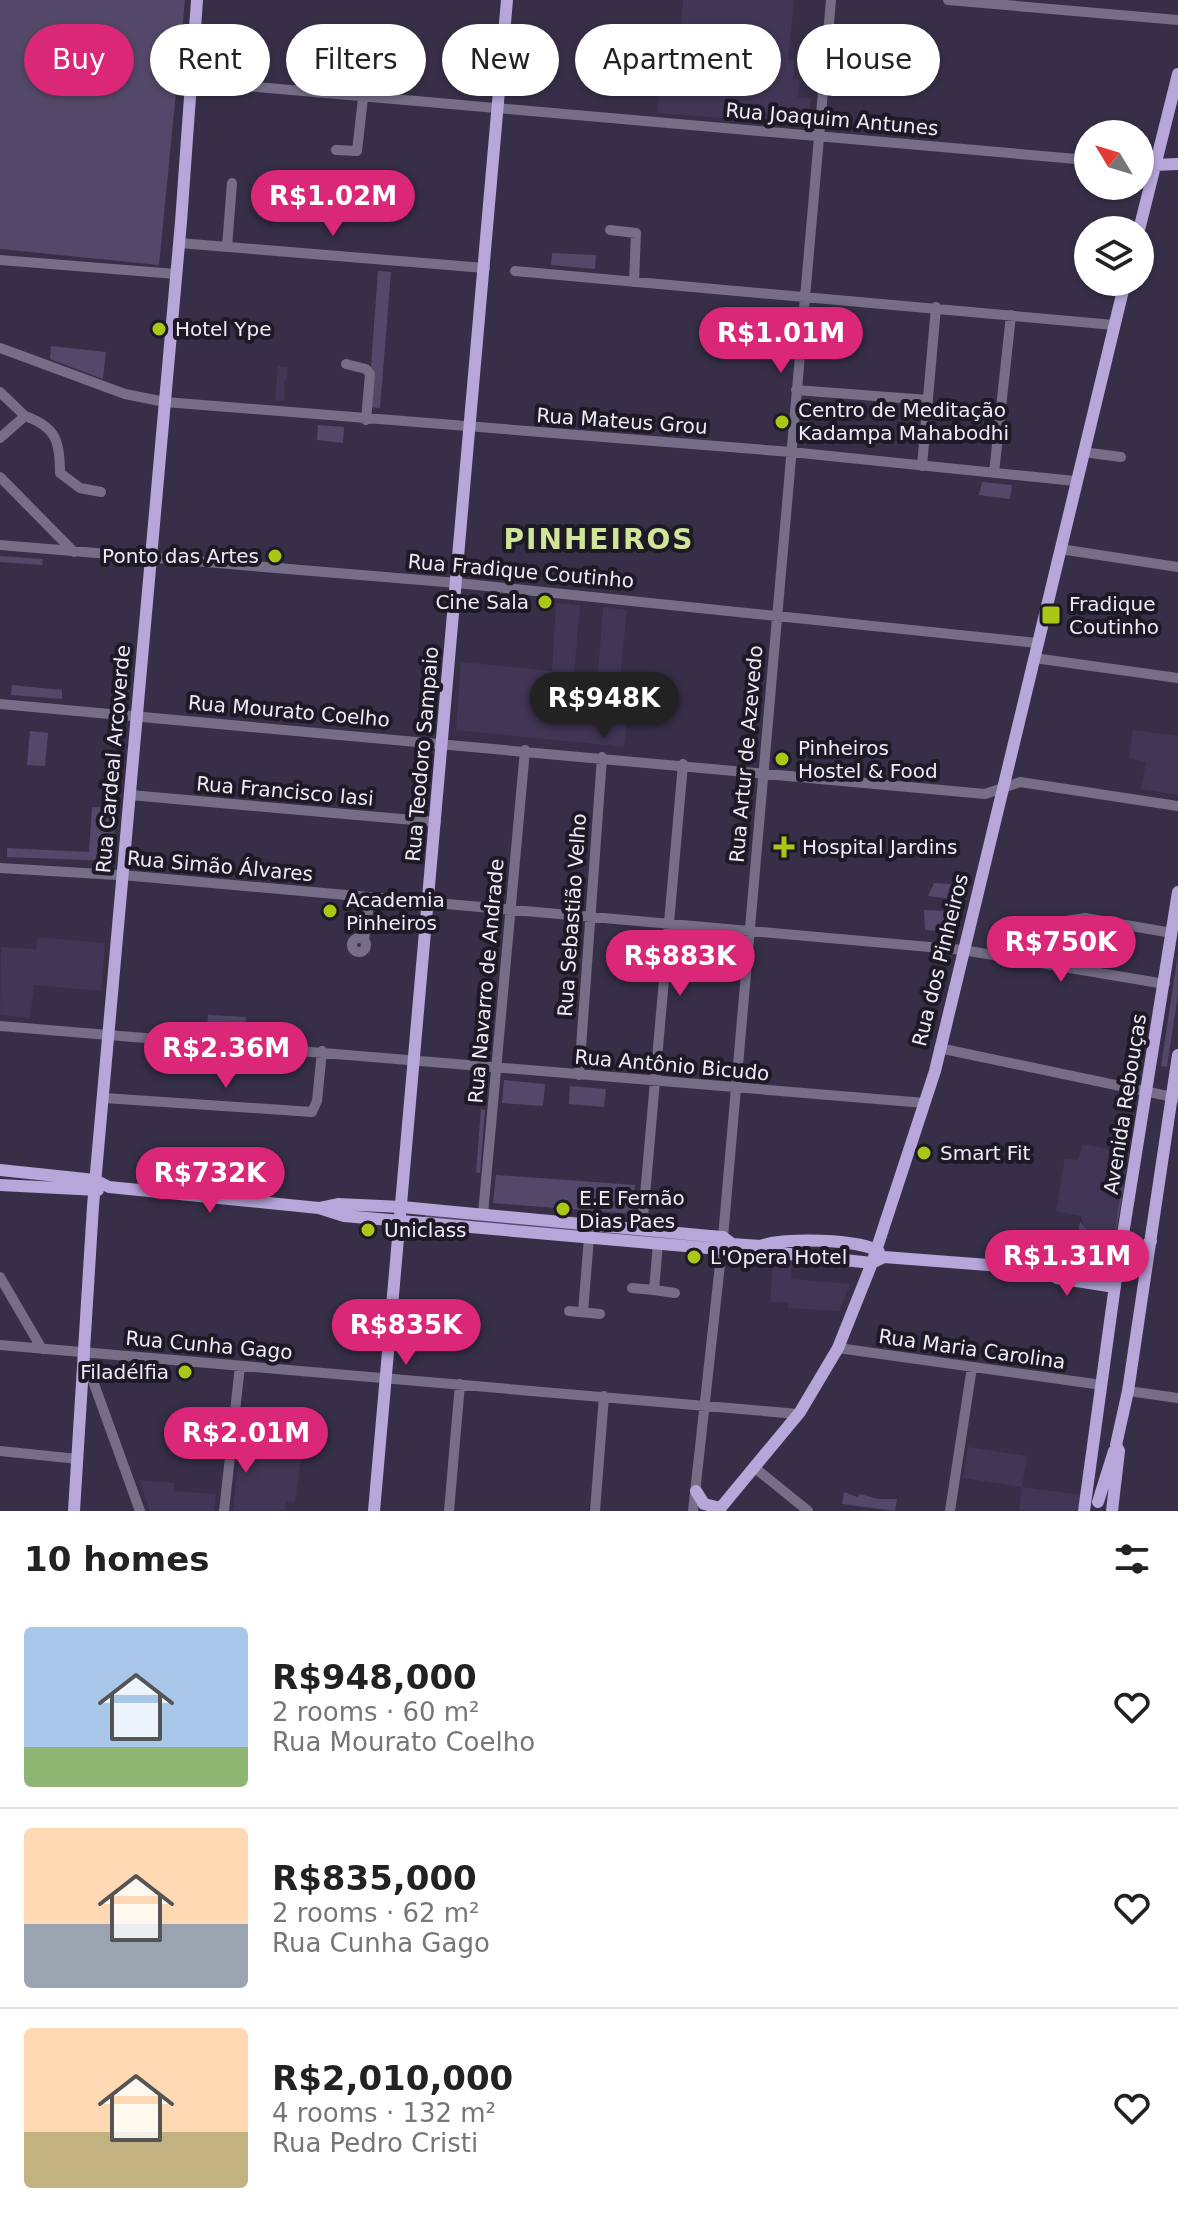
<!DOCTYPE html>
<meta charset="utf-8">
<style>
body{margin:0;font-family:"DejaVu Sans",sans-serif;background:#f2f2f2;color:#222;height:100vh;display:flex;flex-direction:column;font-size:30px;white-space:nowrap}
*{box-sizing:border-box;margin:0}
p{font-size:26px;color:#767676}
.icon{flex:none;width:44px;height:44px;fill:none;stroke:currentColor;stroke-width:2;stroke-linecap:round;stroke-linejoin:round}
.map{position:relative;height:1511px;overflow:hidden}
.sheet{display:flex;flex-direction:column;background:#fff;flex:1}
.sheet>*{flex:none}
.banner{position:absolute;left:24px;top:24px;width:1130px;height:72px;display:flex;gap:16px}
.needle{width:52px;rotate:308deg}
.fabs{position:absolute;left:1074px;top:120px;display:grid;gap:16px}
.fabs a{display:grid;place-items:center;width:80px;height:80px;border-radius:50%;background:#fff;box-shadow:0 2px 6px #0004;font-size:40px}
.price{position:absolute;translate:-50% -68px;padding:0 18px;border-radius:28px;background:#db2777;color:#fff;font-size:26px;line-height:52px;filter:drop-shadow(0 2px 4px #0008)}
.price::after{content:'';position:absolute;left:50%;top:48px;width:24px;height:18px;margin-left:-12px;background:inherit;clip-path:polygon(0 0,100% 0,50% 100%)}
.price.active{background:#222;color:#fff}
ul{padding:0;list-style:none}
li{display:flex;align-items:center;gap:24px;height:200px;padding:0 24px}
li+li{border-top:2px solid #e0e0e0}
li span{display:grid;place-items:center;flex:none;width:224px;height:160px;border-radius:8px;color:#555}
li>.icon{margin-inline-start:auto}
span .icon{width:96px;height:96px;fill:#fffc;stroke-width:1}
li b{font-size:34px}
h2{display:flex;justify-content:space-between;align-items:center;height:96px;padding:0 24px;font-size:34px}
.pill{padding:0 28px;border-radius:36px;background:#fff;box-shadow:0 2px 6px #0004;font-size:28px;line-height:72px}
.pill.active{background:#db2777;color:#fff}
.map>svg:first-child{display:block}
</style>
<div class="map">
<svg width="1178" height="1511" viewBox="0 0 1178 1511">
<rect width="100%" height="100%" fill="#372f48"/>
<!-- built -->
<path fill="#413655" d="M 683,0 L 794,0 L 788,60 L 795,61 L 793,79 L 800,80 L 798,97 L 811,98 L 808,125 L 657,113 L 663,50 L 679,51 Z
M 278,366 L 288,367 L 287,380 L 284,381 L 285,401 L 275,400 Z
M 556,603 L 580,605 L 574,673 L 598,675 L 603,607 L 627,610 L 620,677 L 633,679 L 624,747 L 456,730 L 461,662 L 552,671 Z
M 1133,730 L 1178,736 L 1178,795 L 1141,789 L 1146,762 L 1129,758 Z
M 38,937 L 105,943 L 101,991 L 34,985 L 30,1018 L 0,1015 L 1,947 L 36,949 Z
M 1083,1144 L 1129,1153 L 1112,1250 L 1106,1252 L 1085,1231 L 1081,1216 L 1056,1211 L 1065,1158 L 1078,1160 Z
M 773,1263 L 792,1265 L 791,1279 L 850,1284 L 839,1311 L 788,1308 L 788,1303 L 770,1302 Z
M 243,1415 L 282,1418 L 282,1425 L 306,1424 L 295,1502 L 286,1501 L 285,1511 L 233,1511 Z
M 968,1447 L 1027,1456 L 1022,1487 L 1081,1495 L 1078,1511 L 1019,1511 L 1022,1487 L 963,1478 Z
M 139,1480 L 174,1483 L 174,1491 L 216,1494 L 214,1511 L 150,1511 Z"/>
<!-- green -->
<path fill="#534869" d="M 0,0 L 185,0 L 159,265 L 0,249 Z
M 552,253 L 596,255 L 595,269 L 551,265 Z
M 378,271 L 391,272 L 380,408 L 368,407 Z
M 51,346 L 106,352 L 103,379 L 50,359 Z
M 318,425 L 344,427 L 343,443 L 317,440 Z
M 982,482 L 1012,485 L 1010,499 L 979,495 Z
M 0,556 L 43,559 L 42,565 L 0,562 Z
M 12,685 L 62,690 L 62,699 L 11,695 Z
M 30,731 L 48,733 L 45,766 L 27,765 Z
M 92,807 L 117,808 L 111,861 L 7,857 L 7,848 L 89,852 Z
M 934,883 L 964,885 L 960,900 L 928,896 Z
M 924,910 L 951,911 L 946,932 L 925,930 Z
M 1178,954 L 1178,994 L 1167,1067 L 1161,1066 Z
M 208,1015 L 246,1017 L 245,1035 L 207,1032 Z
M 504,1080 L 545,1084 L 543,1106 L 502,1103 Z
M 570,1086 L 606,1089 L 604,1107 L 569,1104 Z
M 481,1109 L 485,1110 L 480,1173 L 476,1173 Z
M 496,1175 L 635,1185 L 633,1214 L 493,1203 Z
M 1122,1184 L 1124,1185 L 1112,1256 L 1075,1251 L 1080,1222 L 1106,1252 L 1112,1250 Z
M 425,1214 L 706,1240 L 706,1243 L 425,1218 Z
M 844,1492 L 857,1497 L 860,1494 L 878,1499 L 897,1499 L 895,1511 L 842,1504 Z"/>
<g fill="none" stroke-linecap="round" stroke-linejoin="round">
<!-- minor -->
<path stroke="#766e87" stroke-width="10" d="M 948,0 L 1178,20
M 189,81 L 1088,160
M 336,150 L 357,151 L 363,98
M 1140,165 L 1154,165
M 610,230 L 636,233 L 634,282
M 179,243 L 485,268
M 227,247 L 232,183
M 0,260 L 176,274
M 515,271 L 1114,325
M 0,348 L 125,394 L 165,402 L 791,452 L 1075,481
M 346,364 L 366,369 L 370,374 L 366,420
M 796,390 L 928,400
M 0,392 L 25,416
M 0,438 L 25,416 C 56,427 60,441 60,473 L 80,488 L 101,492
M 1083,452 L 1121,457
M 922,466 L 936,307
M 994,473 L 1011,315
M 0,477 L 74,552
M 0,545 L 457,583 L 1037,643
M 1060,549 L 1178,567
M 1034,658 L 1178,678
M 0,704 L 985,794 L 1020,782 L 1178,806
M 130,795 L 436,822
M 0,868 L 133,876 L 963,950 L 1165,984
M352 945a7 7 0 1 1 14 0a7 7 0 1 1-14 0Z
M 364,940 L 370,897
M 1051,965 L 1057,931 L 1066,921 L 1085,918 L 1172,933
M 0,1026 L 925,1103
M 939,1048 L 1178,1098
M 579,1075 L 602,757
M 104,1098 L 312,1112 L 317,1101 L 322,1051
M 483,1214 L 525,750
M 642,1229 L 683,764
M 0,1277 L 42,1349
M 632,1288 L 654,1290 L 658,1243
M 654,1290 L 675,1293
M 569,1311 L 600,1314
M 583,1312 L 589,1237
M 0,1345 L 798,1414
M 838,1348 L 1102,1385
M 85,1359 L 140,1511
M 1128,1391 L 1178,1398
M 0,1451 L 78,1459
M 755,1468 L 808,1511
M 224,1511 L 240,1366
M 449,1511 L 460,1384
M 595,1511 L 604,1396
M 693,1511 L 723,1237 L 831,0
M 950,1511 L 972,1367"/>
<!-- major -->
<path stroke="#b7a6da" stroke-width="12" d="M 1154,165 L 1178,164
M 1139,230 L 1178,74
M 0,1170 L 95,1180 L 109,1187 L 319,1208 L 344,1216 L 708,1248 L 722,1249 L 732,1244 L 761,1246 L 780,1253 L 872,1263 L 884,1257 L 1040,1269 L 1058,1264 L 1119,1271 L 1151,1241
M 0,1185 L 98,1190
M 319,1208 L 338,1204 L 402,1207 L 710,1236 L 723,1237 L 732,1244
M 761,1246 C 781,1237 863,1239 879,1252
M 1040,1269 L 1057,1278 L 1115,1287
M 696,1491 L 704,1504 L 721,1508
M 1098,1502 L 1114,1451
M 74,1511 L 93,1206 L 181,222 L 197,0
M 374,1511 L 507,0
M 718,1511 L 800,1412 L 838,1348 L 872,1263 L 935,1071 L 1125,282
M 1084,1511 L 1116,1278 L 1178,892
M 1112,1511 L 1119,1451 L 1116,1445 L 1128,1391 L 1178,1055"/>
</g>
<!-- markers -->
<g fill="#abc716" stroke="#1d1a25" stroke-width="3">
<circle cx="159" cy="329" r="8"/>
<circle cx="782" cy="422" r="8"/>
<circle cx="275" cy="556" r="8"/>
<circle cx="545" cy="602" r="8"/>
<rect x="1041" y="605" width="20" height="20" rx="4"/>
<circle cx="782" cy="759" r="8"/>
<path d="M780 835h8v8h8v8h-8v8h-8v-8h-8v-8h8z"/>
<circle cx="330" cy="911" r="8"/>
<circle cx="924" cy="1153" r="8"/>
<circle cx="563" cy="1209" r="8"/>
<circle cx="368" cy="1230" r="8"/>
<circle cx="694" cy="1257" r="8"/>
<circle cx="185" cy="1372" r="8"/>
</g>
<g text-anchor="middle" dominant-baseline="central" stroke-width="8" stroke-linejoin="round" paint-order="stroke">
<!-- street labels -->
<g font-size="20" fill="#efeafa" stroke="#1d1a25">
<text transform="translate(832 119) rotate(5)">Rua Joaquim Antunes</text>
<text transform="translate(622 421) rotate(4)">Rua Mateus Grou</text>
<text transform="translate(521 571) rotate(5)">Rua Fradique Coutinho</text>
<text transform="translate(289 711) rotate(5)">Rua Mourato Coelho</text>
<text transform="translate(422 754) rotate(-85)">Rua Teodoro Sampaio</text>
<text transform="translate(746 754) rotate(-85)">Rua Artur de Azevedo</text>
<text transform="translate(113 759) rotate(-85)">Rua Cardeal Arcoverde</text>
<text transform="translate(285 791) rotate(5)">Rua Francisco Iasi</text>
<text transform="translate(220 866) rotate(5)">Rua Simão Álvares</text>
<text transform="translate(572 915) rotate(-86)">Rua Sebastião Velho</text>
<text transform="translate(940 960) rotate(-76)">Rua dos Pinheiros</text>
<text transform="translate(486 981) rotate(-85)">Rua Navarro de Andrade</text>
<text transform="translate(672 1065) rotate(5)">Rua Antônio Bicudo</text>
<text transform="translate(1125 1104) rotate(-81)">Avenida Rebouças</text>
<text transform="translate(209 1345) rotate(5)">Rua Cunha Gago</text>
<text transform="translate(972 1349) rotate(8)">Rua Maria Carolina</text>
</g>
<!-- poi labels -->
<g font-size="20" fill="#efeafa" stroke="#1d1a25" text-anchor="start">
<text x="175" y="329">Hotel Ype</text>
<text x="798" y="410">Centro de Meditação<tspan x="798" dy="23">Kadampa Mahabodhi</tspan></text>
<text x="259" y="556" text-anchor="end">Ponto das Artes</text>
<text x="529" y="602" text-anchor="end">Cine Sala</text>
<text x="1069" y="604">Fradique<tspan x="1069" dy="23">Coutinho</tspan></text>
<text x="798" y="748">Pinheiros<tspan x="798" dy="23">Hostel &amp; Food</tspan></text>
<text x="802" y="847">Hospital Jardins</text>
<text x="346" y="900">Academia<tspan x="346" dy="23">Pinheiros</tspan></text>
<text x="940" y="1153">Smart Fit</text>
<text x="579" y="1198">E.E Fernão<tspan x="579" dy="23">Dias Paes</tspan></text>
<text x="384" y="1230">Uniclass</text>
<text x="710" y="1257">L'Opera Hotel</text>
<text x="169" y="1372" text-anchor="end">Filadélfia</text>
</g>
<!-- district labels -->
<g font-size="28" font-weight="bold" letter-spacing="2" fill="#d1e498" stroke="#1d1a25">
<text x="599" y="539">PINHEIROS</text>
</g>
</g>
</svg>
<div class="fabs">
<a><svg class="needle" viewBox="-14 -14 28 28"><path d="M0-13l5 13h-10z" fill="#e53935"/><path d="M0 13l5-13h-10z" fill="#767676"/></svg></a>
<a><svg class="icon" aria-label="layers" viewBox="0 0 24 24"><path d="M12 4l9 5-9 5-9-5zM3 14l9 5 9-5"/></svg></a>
</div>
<b class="price" style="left:333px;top:238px">R$1.02M</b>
<b class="price" style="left:781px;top:375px">R$1.01M</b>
<b class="price active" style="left:604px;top:740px">R$948K</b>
<b class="price" style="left:1061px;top:984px">R$750K</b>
<b class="price" style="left:680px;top:998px">R$883K</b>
<b class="price" style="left:226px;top:1090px">R$2.36M</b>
<b class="price" style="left:210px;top:1215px">R$732K</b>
<b class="price" style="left:1067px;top:1298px">R$1.31M</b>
<b class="price" style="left:406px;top:1367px">R$835K</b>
<b class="price" style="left:246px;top:1475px">R$2.01M</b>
<div class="banner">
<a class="pill active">Buy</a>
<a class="pill">Rent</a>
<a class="pill">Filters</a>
<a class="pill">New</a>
<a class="pill">Apartment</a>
<a class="pill">House</a>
</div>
</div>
<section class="sheet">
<h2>10 homes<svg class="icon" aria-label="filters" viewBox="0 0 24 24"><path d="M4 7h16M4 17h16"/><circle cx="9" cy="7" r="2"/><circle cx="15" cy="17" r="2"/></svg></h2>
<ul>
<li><span style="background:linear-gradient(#a9c7e8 75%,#8fb573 0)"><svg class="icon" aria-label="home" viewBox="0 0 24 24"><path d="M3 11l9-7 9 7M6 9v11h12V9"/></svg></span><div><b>R$948,000</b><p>2 rooms · 60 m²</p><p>Rua Mourato Coelho</p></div><svg class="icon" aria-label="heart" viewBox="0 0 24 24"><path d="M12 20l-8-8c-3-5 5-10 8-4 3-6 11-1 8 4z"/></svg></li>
<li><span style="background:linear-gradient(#ffd9b3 60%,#9aa5b1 0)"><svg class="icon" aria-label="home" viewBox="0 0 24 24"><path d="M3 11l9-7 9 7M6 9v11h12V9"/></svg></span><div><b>R$835,000</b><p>2 rooms · 62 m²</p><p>Rua Cunha Gago</p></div><svg class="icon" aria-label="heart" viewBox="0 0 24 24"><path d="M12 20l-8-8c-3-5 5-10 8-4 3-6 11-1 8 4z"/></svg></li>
<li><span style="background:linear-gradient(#ffd9b3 65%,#c2b280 0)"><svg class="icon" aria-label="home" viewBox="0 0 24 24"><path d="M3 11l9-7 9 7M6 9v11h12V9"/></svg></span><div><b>R$2,010,000</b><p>4 rooms · 132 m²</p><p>Rua Pedro Cristi</p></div><svg class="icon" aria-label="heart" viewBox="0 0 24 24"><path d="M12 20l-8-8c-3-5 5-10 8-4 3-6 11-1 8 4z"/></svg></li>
</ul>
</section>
